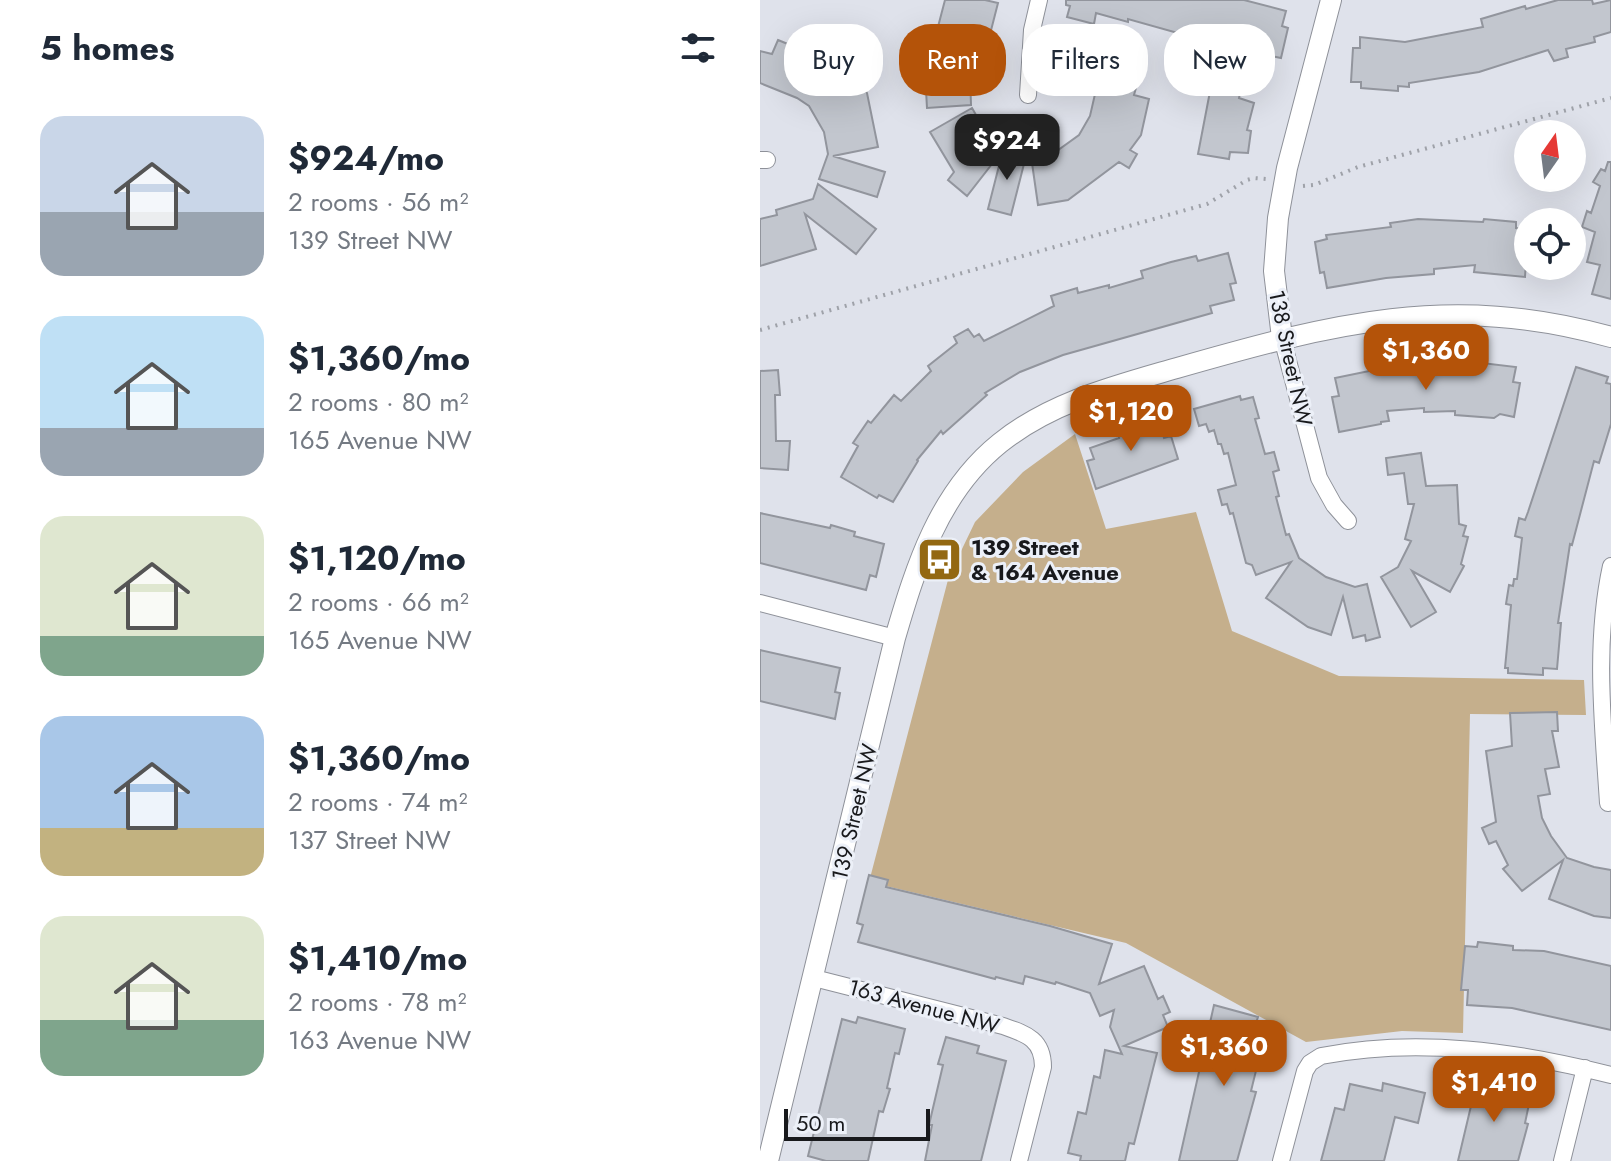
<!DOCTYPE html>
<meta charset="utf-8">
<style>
body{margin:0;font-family:Jost,sans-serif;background:#f6f6f7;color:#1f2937;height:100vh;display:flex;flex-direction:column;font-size:30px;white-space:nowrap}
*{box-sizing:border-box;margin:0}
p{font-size:26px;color:#747a83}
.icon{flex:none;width:44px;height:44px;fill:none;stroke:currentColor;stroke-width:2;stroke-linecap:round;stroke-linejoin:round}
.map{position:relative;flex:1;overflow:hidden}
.details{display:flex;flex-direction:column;background:#fff;width:760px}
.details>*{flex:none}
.banner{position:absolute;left:24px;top:24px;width:706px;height:72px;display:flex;gap:16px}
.needle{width:52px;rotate:14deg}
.controls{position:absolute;left:754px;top:120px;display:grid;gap:16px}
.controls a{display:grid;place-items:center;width:72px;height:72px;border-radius:50%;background:#fff;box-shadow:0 8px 32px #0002;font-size:40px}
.scale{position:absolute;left:24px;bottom:20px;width:146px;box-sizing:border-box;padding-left:8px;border:4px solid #18191c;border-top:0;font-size:22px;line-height:28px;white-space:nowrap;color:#18191c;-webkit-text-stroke:6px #ecf0f8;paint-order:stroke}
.price{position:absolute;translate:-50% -68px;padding:0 18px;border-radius:16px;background:#b45309;color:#fff;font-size:26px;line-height:52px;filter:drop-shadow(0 2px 4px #0008)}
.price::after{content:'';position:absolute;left:50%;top:48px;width:24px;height:18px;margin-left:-12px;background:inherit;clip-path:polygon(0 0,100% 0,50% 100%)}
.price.active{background:#222;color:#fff}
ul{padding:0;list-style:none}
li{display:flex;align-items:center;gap:24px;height:200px;padding:0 40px}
li span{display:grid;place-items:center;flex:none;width:224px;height:160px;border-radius:24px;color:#555}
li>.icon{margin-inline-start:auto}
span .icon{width:96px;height:96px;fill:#fffc;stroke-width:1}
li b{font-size:34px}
h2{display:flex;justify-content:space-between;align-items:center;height:96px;padding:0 40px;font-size:34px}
.chip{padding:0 28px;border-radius:32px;background:#fff;box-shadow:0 8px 32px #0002;font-size:28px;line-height:72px}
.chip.active{background:#b45309;color:#fff}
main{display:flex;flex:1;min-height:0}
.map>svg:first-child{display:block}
</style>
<main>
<section class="details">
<h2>5 homes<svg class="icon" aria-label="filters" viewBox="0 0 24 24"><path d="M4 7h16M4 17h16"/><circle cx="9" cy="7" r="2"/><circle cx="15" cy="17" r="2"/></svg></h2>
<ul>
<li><span style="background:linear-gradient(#c9d6e8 60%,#9aa5b1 0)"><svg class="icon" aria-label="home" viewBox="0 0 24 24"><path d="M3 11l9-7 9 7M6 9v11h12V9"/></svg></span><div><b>$924/mo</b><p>2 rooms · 56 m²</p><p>139 Street NW</p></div></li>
<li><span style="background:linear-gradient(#bfe0f5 70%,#9aa5b1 0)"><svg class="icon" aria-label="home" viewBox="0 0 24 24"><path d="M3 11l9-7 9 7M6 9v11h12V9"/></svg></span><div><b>$1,360/mo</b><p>2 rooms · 80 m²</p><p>165 Avenue NW</p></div></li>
<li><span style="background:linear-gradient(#dfe7d0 75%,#7fa58c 0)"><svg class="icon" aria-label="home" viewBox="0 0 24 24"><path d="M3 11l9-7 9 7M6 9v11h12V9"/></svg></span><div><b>$1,120/mo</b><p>2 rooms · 66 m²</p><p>165 Avenue NW</p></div></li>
<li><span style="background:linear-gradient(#a9c7e8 70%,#c2b280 0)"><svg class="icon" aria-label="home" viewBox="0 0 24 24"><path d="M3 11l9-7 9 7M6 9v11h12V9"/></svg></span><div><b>$1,360/mo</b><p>2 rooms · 74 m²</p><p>137 Street NW</p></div></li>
<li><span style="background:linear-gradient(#dfe7d0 65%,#7fa58c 0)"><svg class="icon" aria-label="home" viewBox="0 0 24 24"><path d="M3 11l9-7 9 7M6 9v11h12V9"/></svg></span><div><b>$1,410/mo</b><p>2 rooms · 78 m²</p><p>163 Avenue NW</p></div></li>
</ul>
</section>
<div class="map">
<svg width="851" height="1161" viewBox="0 0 851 1161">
<rect width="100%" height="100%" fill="#dfe2eb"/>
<!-- green -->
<path fill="#c5af8c" d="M 315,434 L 346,529 L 436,512 L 472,631 L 579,676 L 824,680 L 826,715 L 710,714 L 703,1033 L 642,1031 L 546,1042 L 366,943 L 109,882 L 189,576 L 215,522 L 263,472 Z"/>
<!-- building -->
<path fill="#c2c6ce" stroke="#92959d" stroke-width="2" d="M 185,0 L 225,0 L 238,3 L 227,46 L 216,43 L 214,75 L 210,75 L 211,105 L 167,108 L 165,72 L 162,72 L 164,45 L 173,46 Z
M 306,0 L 484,0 L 526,11 L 522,26 L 528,28 L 521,58 L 432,39 L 432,37 L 368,19 L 368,22 L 336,13 L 334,24 L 307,17 L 310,6 L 306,5 Z
M 798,0 L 832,0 L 833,4 L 851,0 L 851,32 L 834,37 L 835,42 L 806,49 L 808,57 L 794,61 L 788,50 L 719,72 L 649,83 L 649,87 L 638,86 L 638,91 L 601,88 L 601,82 L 591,82 L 593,48 L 600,48 L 600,37 L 645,42 L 723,27 L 721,19 L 765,6 L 766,9 Z
M 18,40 L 57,56 L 92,80 L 97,76 L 107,93 L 118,147 L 73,156 L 125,172 L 117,197 L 59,179 L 68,154 L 64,132 L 49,106 L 37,98 L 0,83 L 0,51 L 12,54 Z
M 350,58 L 382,66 L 374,95 L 389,99 L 381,135 L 370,150 L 377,154 L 369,168 L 359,162 L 308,200 L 278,205 L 271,156 L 294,153 L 319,135 L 330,116 L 338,81 L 329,79 L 334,59 L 349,64 Z
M 452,81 L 481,89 L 479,98 L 494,103 L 487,130 L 491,131 L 488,153 L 470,152 L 469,159 L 438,154 Z
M 212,108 L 239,155 L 207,196 L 188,180 L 194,172 L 170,132 Z
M 243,150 L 266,156 L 251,215 L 228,209 Z
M 848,162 L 851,162 L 851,299 L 832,294 L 840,265 L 827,262 L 835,232 L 822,227 L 827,211 L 831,213 L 840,186 L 833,182 L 841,169 L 845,171 Z
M 58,184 L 116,229 L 96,254 L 45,214 L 56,249 L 0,266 L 0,219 L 17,215 L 16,210 L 53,199 Z
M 658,219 L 723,222 L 724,219 L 756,222 L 756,228 L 768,229 L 765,277 L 714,272 L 715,265 L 674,269 L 674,274 L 626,278 L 567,288 L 564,272 L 560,273 L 555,242 L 567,239 L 566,235 L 631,227 L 630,223 Z
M 468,253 L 476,283 L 470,284 L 474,300 L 450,306 L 452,313 L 303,355 L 260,372 L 225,393 L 227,395 L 183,434 L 181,431 L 157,460 L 158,461 L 133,502 L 119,495 L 117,498 L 81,477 L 98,446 L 93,443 L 108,421 L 111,423 L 134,395 L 141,401 L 171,371 L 168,366 L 197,343 L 194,337 L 208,329 L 214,337 L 219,334 L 224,341 L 294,306 L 291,296 L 317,288 L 318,293 L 349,285 L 349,288 L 383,278 L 381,271 L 411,262 L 436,256 L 438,261 Z
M 705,361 L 756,367 L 753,382 L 760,383 L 754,417 L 740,414 L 734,418 L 695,415 L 695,411 L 664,412 L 664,408 L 627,411 L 629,421 L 621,422 L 621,424 L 579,432 L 572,397 L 579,396 L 575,378 L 619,369 L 664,366 L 664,363 Z
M 816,367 L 848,377 L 846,383 L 851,384 L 851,424 L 839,463 L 834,461 L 812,545 L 810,544 L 798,623 L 801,623 L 797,669 L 783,668 L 783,675 L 748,673 L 748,668 L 745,668 L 751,605 L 746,604 L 749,585 L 753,586 L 754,579 L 757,579 L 762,538 L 755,536 L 759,518 L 765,520 L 768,512 Z
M 18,370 L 20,395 L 15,395 L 16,441 L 30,441 L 28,470 L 0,468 L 0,371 Z
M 480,396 L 481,400 L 493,397 L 499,418 L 495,419 L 505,454 L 514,452 L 519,470 L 513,472 L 519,496 L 516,497 L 526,535 L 529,534 L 539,558 L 566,577 L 595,587 L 607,584 L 620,637 L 606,641 L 605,635 L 593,638 L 583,597 L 571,635 L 548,627 L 506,598 L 531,562 L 496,575 L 492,565 L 486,563 L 473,513 L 470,514 L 467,504 L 462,505 L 458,490 L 476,485 L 468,453 L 464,454 L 461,444 L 458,444 L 454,430 L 449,432 L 446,424 L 439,426 L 434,409 Z
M 399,419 L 404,438 L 411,436 L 418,459 L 336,489 L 327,461 L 334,459 L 330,448 L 359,438 L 357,429 Z
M 661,453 L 666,486 L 697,485 L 699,524 L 706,526 L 703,536 L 708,537 L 701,564 L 704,566 L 690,592 L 652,571 L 676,612 L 651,627 L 621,577 L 638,567 L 651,541 L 645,539 L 654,504 L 648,504 L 644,473 L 628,475 L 626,458 Z
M 0,513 L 70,528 L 71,525 L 95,532 L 94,536 L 124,544 L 116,577 L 110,575 L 106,590 L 0,563 Z
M 0,650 L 80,668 L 75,692 L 80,693 L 75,719 L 0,701 Z
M 797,712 L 798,731 L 792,731 L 799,767 L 785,769 L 790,794 L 778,796 L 782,818 L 791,836 L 807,858 L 834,867 L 851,870 L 851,918 L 834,916 L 789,899 L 803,860 L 762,891 L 743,869 L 748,865 L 736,841 L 729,844 L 722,828 L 736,822 L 726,751 L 752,746 L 750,713 Z
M 109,875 L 128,880 L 126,887 L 290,926 L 352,944 L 339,984 L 384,966 L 398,999 L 403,996 L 410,1012 L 403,1015 L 408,1027 L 364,1046 L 397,1053 L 374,1144 L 369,1143 L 365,1161 L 320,1161 L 321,1156 L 308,1153 L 318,1112 L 326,1114 L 334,1076 L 340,1078 L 345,1050 L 362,1054 L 350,1027 L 354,1010 L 340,1016 L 330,993 L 296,982 L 295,984 L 265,976 L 263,984 L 236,977 L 235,979 L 98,942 L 103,925 L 97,923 Z
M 718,942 L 753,946 L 753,950 L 784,951 L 851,966 L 851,1030 L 752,1008 L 707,1005 L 708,990 L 701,990 L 705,946 L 717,947 Z
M 454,1005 L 498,1017 L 495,1026 L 506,1030 L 491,1091 L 496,1092 L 477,1161 L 419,1161 Z
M 98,1017 L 145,1029 L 139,1054 L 135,1053 L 127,1088 L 130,1089 L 123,1112 L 119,1111 L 108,1161 L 66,1161 L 48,1156 L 82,1019 L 96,1023 Z
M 186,1037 L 219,1046 L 217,1053 L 246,1061 L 221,1161 L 165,1161 L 172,1125 L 169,1125 L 183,1065 L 178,1064 Z
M 713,1076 L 746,1085 L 744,1091 L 764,1096 L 763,1103 L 769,1104 L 765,1123 L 768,1124 L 758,1161 L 698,1161 L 711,1106 L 706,1105 Z
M 623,1083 L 665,1093 L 658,1123 L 635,1117 L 624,1161 L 561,1161 L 575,1108 L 584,1110 L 590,1084 L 622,1091 Z"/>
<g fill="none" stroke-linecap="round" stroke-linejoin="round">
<defs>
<path id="minor" d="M 268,95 L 272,30 L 279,0
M 0,160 L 7,160
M 522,338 L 559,478 L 574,505 L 588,521
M 0,603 L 135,638
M 848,803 C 843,724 834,644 851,566
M 54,978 L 243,1026 C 266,1034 283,1039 283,1067 L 259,1161
M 521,1161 L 545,1071 L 550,1063 L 561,1056 C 658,1037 756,1051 851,1075
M 802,1161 L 825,1068"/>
<path id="tertiary" d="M 522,338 L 514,271 L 518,218 L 527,168 L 571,0
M 8,1161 L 135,638 C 156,566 179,492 240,443 C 291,402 355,386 417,368 C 571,324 690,292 851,337"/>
</defs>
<!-- minor casing -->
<use href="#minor" stroke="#8e9199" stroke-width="18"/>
<!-- tertiary casing -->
<use href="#tertiary" stroke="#8e9199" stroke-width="22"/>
<!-- path -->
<path stroke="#9fa2a9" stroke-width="4" stroke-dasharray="2 6" stroke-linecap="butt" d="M 543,186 L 554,185 L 598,167 L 851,98
M 0,330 L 447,204 L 487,180 L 494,178 L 506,179"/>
<!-- minor -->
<use href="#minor" stroke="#fff" stroke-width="16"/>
<!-- tertiary -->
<use href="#tertiary" stroke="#fff" stroke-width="20"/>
</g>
<!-- icons -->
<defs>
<symbol id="bus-square" viewBox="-11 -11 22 22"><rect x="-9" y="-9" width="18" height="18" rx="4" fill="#936812" stroke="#ecf0f8"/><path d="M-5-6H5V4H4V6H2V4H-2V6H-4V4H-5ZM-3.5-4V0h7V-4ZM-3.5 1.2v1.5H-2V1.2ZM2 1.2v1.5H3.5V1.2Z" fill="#fff"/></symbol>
</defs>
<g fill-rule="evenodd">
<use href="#bus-square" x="154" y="534" width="51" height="51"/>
</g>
<g text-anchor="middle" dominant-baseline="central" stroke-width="6" stroke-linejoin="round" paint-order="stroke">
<!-- street labels -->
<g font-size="22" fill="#18191c" stroke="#ecf0f8">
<text transform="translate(531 358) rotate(78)">138 Street NW</text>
<text transform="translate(94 812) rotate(-77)">139 Street NW</text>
<text transform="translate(164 1006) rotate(15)">163 Avenue NW</text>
</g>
<!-- poi labels -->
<g font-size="22" font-weight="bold" fill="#18191c" stroke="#ecf0f8" text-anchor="start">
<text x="211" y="547">139 Street<tspan x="211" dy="25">&amp; 164 Avenue</tspan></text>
</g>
</g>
</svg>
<div class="controls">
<a><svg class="needle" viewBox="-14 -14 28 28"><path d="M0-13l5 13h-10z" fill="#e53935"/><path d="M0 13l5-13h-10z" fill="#747a83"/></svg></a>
<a><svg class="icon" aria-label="locate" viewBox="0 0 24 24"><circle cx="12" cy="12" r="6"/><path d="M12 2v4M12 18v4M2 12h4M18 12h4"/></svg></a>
</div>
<div class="scale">50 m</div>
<b class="price active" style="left:247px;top:182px">$924</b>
<b class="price" style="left:666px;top:392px">$1,360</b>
<b class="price" style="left:371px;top:453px">$1,120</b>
<b class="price" style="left:464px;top:1088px">$1,360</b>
<b class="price" style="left:734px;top:1124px">$1,410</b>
<div class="banner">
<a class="chip">Buy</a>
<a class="chip active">Rent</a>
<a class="chip">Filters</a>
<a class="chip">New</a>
</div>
</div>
</main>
